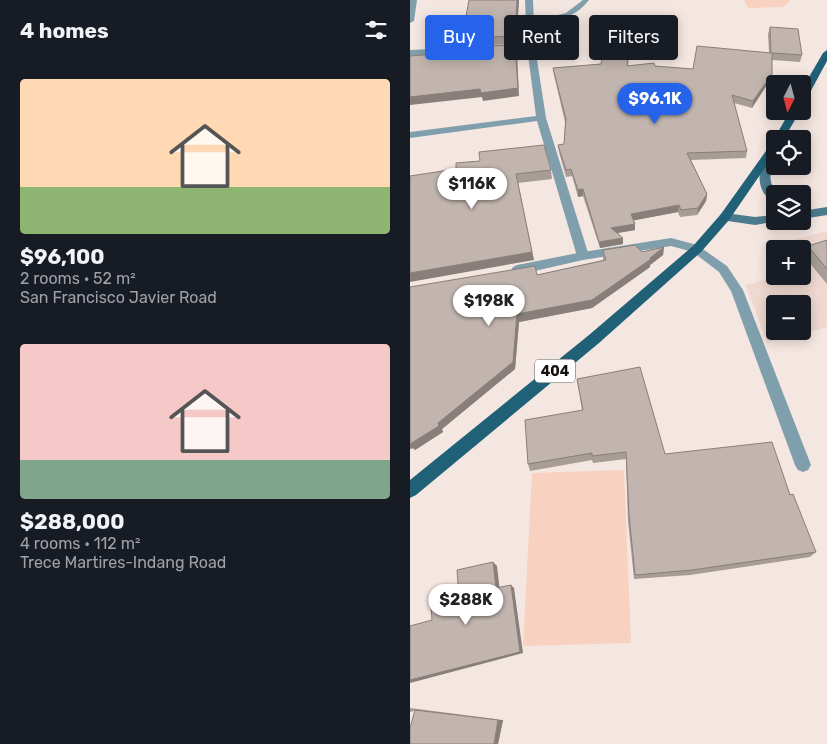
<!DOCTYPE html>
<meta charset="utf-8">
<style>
body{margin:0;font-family:Rubik,sans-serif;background:#242831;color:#f1f3f6;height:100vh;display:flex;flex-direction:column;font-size:19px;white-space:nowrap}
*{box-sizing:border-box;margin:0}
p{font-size:16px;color:#9ea1a6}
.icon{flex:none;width:28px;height:28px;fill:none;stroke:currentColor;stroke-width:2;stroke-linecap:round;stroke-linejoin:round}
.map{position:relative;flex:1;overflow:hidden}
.panel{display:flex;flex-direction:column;background:#171b24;width:410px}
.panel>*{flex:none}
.hud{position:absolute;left:15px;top:15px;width:326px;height:45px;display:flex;gap:10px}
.needle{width:32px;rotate:186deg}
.fabs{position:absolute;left:356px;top:75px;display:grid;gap:10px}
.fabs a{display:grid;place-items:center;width:45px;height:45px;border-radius:5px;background:#171b24;box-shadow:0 2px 12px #0003;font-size:25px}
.price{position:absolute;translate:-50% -42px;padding:0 11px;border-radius:18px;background:#fff;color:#222;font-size:16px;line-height:32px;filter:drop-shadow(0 1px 2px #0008)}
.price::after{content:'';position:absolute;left:50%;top:30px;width:15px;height:11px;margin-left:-8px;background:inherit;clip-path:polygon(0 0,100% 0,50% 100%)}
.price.selected{background:#2563eb;color:#fff}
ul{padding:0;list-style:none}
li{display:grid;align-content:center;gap:10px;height:265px;padding:0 20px}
li span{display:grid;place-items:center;height:155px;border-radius:5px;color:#555}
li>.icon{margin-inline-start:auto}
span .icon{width:90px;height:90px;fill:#fffc;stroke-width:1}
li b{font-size:21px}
h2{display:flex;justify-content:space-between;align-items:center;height:60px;padding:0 20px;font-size:21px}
.pill{padding:0 18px;border-radius:5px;background:#171b24;box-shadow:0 2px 12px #0003;font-size:18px;line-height:45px}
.pill.selected{background:#2563eb;color:#fff}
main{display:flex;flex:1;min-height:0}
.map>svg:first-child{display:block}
</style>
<main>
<section class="panel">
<h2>4 homes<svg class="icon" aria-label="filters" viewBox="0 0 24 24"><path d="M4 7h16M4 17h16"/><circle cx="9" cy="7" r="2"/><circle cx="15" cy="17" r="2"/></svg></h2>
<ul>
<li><span style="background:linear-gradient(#ffd9b3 70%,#8fb573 0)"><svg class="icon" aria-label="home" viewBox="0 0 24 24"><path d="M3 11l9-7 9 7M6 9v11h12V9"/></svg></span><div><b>$96,100</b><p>2 rooms · 52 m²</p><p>San Francisco Javier Road</p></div></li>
<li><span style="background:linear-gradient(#f6c9c9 75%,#7fa58c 0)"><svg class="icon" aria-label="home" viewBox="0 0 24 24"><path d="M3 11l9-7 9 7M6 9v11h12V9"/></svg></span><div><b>$288,000</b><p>4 rooms · 112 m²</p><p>Trece Martires-Indang Road</p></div></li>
</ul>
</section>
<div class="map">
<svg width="417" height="744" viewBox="0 0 417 744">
<rect width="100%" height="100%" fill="#f4e6e0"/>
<!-- built -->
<path fill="#eed8cf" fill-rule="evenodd" d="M 417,231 L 417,327 L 357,343 L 336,285 L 370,276 L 392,276 L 392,249 L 366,249 L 363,245 ZM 365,304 L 392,304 L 392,331 L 365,331 Z"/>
<!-- green -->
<path fill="#f8d1c0" d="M 334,0 L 380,0 L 374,7 L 338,8 Z
M 214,470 L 221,643 L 113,646 L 122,473 Z"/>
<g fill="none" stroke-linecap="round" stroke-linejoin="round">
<!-- service -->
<path fill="#809fac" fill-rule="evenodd" d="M 173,0 L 179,0 C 167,15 152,21 133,23 C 127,23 122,25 118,22 L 156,13 Z"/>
<!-- minor -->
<path fill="#809fac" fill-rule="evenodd" d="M 0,0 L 7,0 L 4,21 L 0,23 Z
M 115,0 L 123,0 L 125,47 L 136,118 L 179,256 L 173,260 L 167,256 L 127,121 L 0,138 L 0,132 L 126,116 L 117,47 Z
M 44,48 L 47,49 L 47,53 L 0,56 L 0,50 Z
M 287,245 L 317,266 L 333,290 L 401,465 L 398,470 L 393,472 L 388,470 L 385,465 L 321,291 L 309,272 L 283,252 L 281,249 L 283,246 Z"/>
<!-- tertiary -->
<path fill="#809fac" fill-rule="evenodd" d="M 261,238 L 291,246 L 293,249 L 287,253 L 261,246 L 173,260 L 107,275 L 103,273 L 101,270 L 103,267 L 107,265 L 173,252 Z"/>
<!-- secondary -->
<path fill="#4c7b8e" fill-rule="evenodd" d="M 360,151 L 365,154 C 361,169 356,182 368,194 L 365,194 L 365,201 C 344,195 348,166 356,152 Z
M 417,207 L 417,215 L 392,219 L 392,211 Z
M 315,213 L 345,217 L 365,215 L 365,221 L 369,221 L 345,225 L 311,220 L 309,217 L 311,214 Z"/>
<!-- primary -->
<path fill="#206178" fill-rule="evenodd" d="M 417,50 L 417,61 L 397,98 L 392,101 L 392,89 L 413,53 Z
M 380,111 L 390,111 L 374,139 L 365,139 L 365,141 L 364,139 Z
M 365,143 L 365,153 L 319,220 L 291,252 L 189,343 L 6,495 L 0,498 L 0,480 L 179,335 L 283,246 L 311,214 L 361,144 Z"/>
</g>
<!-- wall -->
<path fill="#a79c96" d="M 109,0 L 106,44 L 53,46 L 52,38 Z
M 360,27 L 392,55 L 390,62 L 362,60 L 362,74 L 360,80 L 342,108 L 324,103 L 337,151 L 336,158 L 281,160 L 297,194 L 296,201 L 287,215 L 270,217 L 268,212 L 224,220 L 225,224 L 225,230 L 208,233 L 213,244 L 190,248 L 173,196 L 168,197 L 162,176 L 156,177 L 149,152 L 148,145 L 154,144 L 155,122 L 144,75 L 143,68 L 191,64 L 220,47 L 218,66 L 245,66 L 283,69 L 359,53 L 358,34 Z
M 141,170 L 142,179 L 108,183 L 124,260 L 0,176 Z
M 417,240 L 417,284 L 394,256 L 398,246 Z
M 254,247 L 253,255 L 240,265 L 240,267 L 182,308 L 109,322 L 105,369 L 32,429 L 33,432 L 5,450 L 3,448 L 0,449 L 0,287 L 127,275 L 193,260 L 193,250 L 232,252 Z
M 167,379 L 255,454 L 380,495 L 406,552 L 400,557 L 280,575 L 224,579 L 218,521 L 216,459 L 183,463 L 182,460 L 120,471 L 118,464 L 172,410 Z
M 0,708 L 93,720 L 88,744 L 4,711 L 0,712 Z"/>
<!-- shaded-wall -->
<path fill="#887f7a" d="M 107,0 L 109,0 L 106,44 L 105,36 Z
M 105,45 L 107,52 L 109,96 L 73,101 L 72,97 L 0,105 L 0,97 Z
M 362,74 L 360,80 L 342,108 L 343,101 Z
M 173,189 L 173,196 L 168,197 L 168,190 Z
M 297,194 L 296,201 L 287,215 L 288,208 Z
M 269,205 L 268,212 L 221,221 L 221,214 Z
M 225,224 L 225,230 L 201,234 L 201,228 Z
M 213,238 L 213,244 L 190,248 L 189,242 Z
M 254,247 L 253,255 L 240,265 L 240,267 L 182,308 L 109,322 L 105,369 L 32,429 L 33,432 L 5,450 L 3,448 L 0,449 L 0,444 L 28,423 L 107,314 L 240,258 Z
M 122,252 L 124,260 L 0,282 L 0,273 Z
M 83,562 L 87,566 L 90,592 L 86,588 Z
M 101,585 L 104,588 L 113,653 L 0,683 L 0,680 Z
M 88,720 L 93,720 L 88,744 L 84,744 Z"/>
<!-- building -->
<path fill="#c2b5af" stroke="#887f7a" d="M 59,0 L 107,0 L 105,36 L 52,38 Z
M 360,27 L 388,29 L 392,55 L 362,53 L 362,74 L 343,101 L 322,95 L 337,151 L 277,153 L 297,194 L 288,208 L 271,210 L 269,205 L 221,214 L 225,224 L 201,228 L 213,238 L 189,242 L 173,189 L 168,190 L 161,169 L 156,170 L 148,145 L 154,144 L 156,119 L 143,68 L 191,64 L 195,38 L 220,41 L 217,66 L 244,63 L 245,66 L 283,69 L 287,46 L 361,53 Z
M 105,45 L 108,88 L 71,93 L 70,89 L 0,97 L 0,56 L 25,54 L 25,51 L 49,49 L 50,47 Z
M 134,145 L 141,170 L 106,174 L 122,252 L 0,273 L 0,176 L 46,169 L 46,163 L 70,161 L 69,152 Z
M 417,240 L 417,269 L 398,246 Z
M 225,245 L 232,252 L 254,247 L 240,258 L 241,259 L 182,300 L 107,314 L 103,362 L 28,423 L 29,426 L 0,444 L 0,287 L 125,266 L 127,275 L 196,260 L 193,250 Z
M 230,367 L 255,454 L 362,442 L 380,495 L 383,494 L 406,552 L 282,570 L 225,575 L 219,515 L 216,452 L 182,456 L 182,453 L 118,464 L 115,420 L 173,410 L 167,379 Z
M 83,562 L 86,588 L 101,585 L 110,652 L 0,680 L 0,626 L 22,620 L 21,605 L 49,598 L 47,570 Z
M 5,710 L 88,720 L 84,744 L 0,744 L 0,728 Z"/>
<g text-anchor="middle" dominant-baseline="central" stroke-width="4.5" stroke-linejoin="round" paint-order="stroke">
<!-- shield labels -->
<rect fill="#fff" stroke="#5b5857" stroke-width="1" x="125" y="359.5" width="40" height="23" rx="4"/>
<g font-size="14" font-weight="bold" fill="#15110f">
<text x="145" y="371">404</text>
</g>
</g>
</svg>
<div class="fabs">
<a><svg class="needle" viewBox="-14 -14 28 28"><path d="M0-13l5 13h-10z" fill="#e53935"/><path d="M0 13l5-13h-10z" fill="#9ea1a6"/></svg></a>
<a><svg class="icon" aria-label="locate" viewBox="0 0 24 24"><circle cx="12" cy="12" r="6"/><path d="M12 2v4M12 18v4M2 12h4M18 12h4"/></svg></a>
<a><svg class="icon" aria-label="layers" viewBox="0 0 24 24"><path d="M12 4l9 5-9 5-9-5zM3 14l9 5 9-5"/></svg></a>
<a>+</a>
<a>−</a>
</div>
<b class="price selected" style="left:245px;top:125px">$96.1K</b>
<b class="price" style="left:62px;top:210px">$116K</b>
<b class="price" style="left:79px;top:327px">$198K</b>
<b class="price" style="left:56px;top:626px">$288K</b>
<div class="hud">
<a class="pill selected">Buy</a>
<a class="pill">Rent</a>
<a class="pill">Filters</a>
</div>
</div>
</main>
